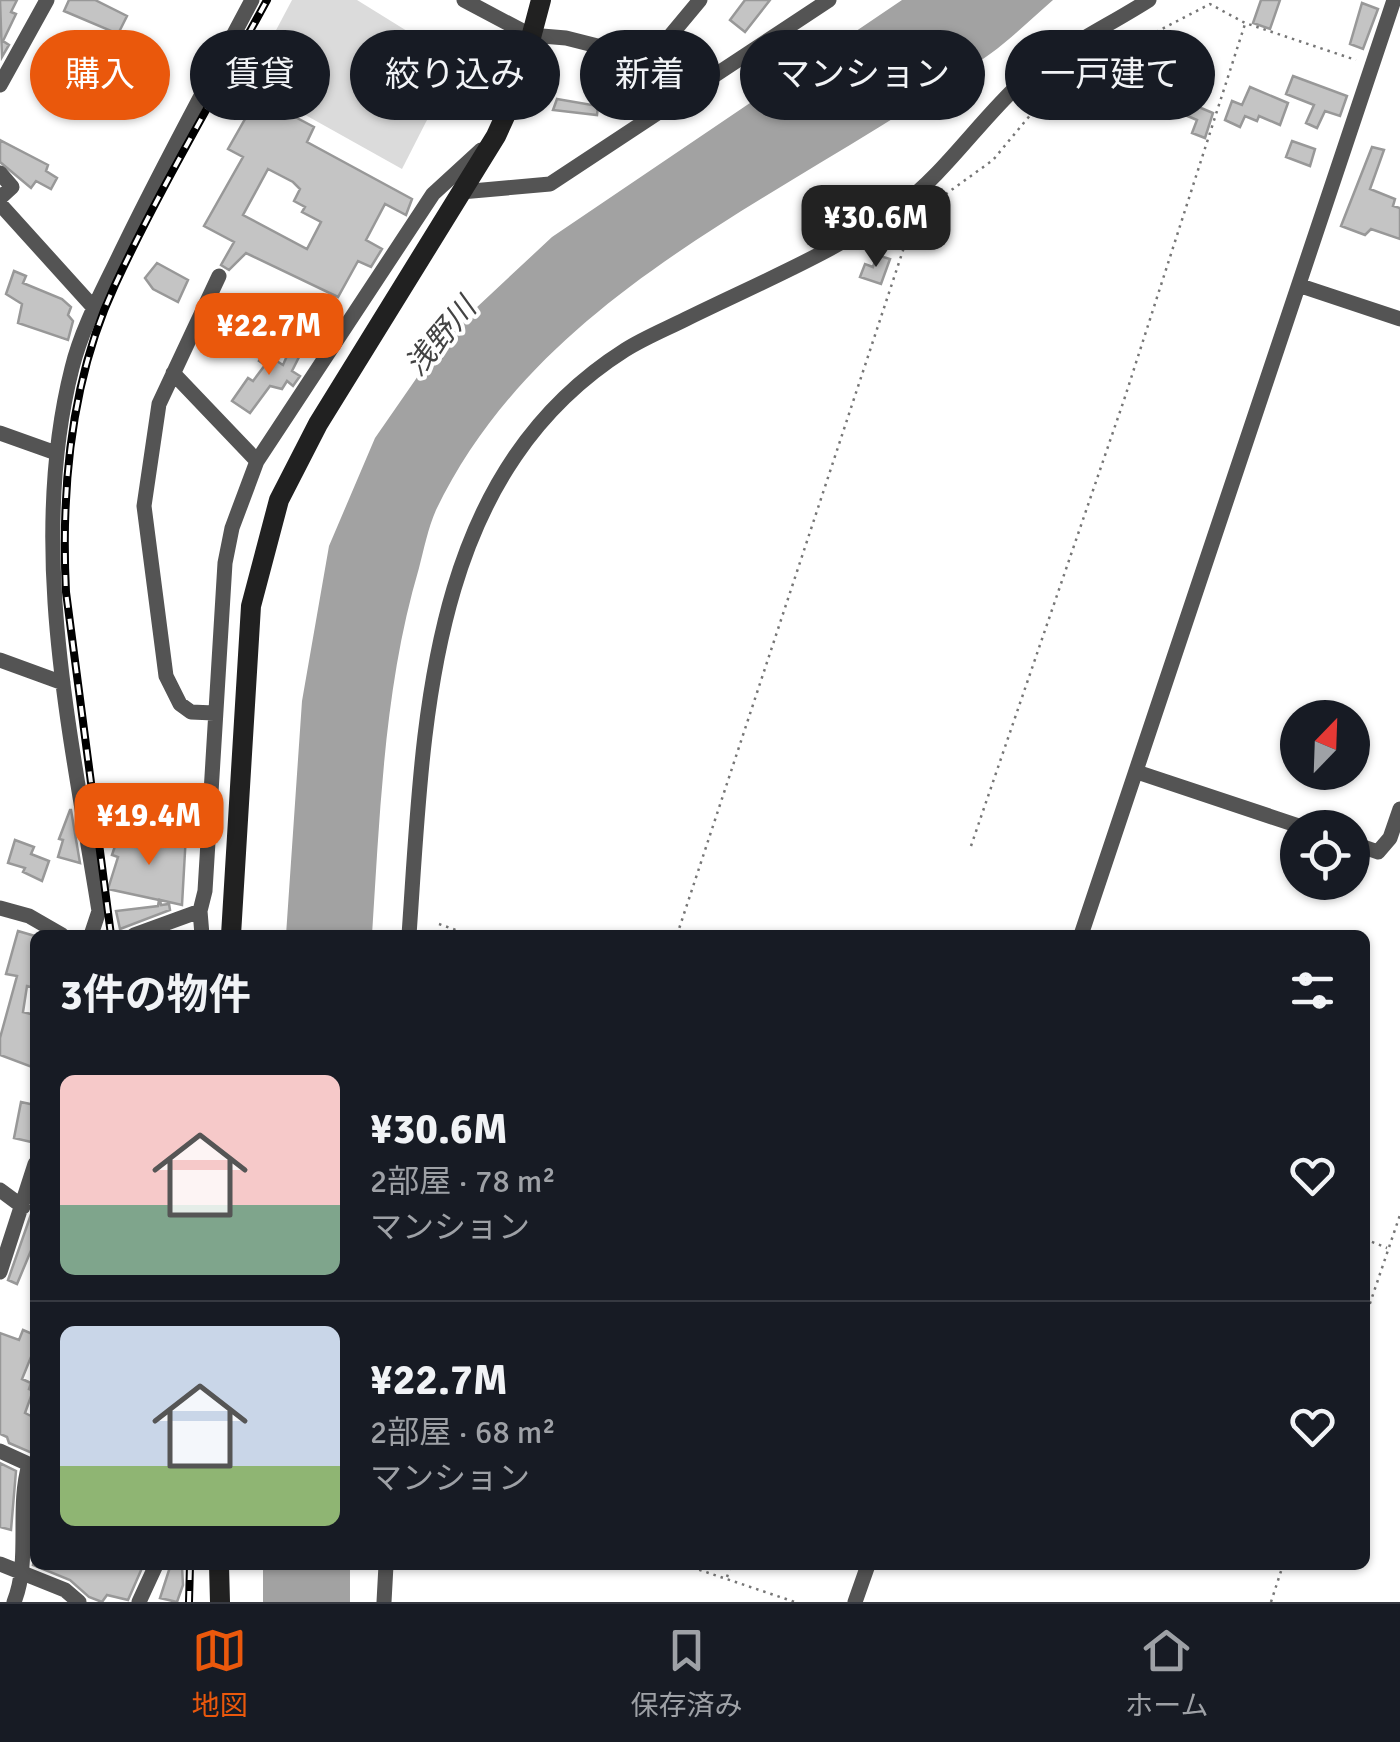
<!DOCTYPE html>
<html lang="ja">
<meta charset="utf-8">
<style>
body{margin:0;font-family:Signika,"Noto Sans JP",sans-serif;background:#20242c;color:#f1f3f6;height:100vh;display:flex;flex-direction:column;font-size:38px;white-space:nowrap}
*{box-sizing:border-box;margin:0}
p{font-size:32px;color:#9ea1a6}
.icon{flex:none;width:55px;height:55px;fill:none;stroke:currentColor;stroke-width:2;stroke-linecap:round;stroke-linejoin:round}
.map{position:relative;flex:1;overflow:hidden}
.drawer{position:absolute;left:30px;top:930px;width:1340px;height:640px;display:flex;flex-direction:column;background:#171b24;border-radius:15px;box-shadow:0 2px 8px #0004}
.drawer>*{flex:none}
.top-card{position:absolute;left:30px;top:30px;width:1340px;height:90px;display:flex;gap:20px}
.needle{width:65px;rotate:23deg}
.fabs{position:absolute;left:1280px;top:700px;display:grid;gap:20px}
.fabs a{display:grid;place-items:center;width:90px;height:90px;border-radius:50%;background:#171b24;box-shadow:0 2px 8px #0004;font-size:50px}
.price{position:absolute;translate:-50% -85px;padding:0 22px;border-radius:20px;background:#ea580c;color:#fff;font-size:32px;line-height:65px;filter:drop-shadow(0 2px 5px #0008)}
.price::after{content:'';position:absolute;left:50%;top:60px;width:30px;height:22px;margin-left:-15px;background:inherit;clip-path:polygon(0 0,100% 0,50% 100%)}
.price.active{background:#222;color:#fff}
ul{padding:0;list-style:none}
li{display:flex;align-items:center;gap:30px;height:250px;padding:0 30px}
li+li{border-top:2px solid #363941}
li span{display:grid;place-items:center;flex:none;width:280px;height:200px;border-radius:15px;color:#555}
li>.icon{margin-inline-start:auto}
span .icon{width:120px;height:120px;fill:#fffc;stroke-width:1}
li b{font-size:42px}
h2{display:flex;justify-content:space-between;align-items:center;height:120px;padding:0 30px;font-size:42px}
.pill{padding:0 35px;border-radius:45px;background:#171b24;box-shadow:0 2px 8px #0004;font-size:35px;line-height:90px}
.pill.active{background:#ea580c;color:#fff}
.dock{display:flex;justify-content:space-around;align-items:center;height:140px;border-top:2px solid #363941;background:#171b24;font-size:28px;color:#9ea1a6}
.dock a{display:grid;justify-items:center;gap:5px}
.dock .active{color:#ea580c}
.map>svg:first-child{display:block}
</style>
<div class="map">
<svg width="1400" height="1602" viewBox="0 0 1400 1602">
<rect width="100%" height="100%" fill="#fff"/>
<!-- green -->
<path fill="#dbdbdb" d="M 292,0 L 357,0 L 449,57 L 454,67 L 402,169 L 248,83 Z"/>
<!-- water -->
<path fill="#a2a2a2" d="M 902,0 L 1053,0 C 1032,18 1012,38 990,54 C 799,193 545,284 436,510 C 428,528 424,549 419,568 C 384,686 380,813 372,935 L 286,935 L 302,701 L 329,546 L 375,438 L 445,337 L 552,237 Z
M 263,1565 L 350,1565 L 350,1602 L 263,1602 Z"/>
<!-- building -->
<path fill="#c4c4c4" stroke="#989898" stroke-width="2.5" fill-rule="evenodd" d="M 0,0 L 17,0 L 11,12 L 16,14 L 3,41 L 9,45 L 2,57 Z
M 69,0 L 95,0 L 127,16 L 118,34 L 64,11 Z
M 745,0 L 770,0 L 745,32 L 730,20 Z
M 1261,0 L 1280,0 L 1270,29 L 1253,23 Z
M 1362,3 L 1378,9 L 1363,49 L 1350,44 Z
M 478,67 L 505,80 L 493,104 L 474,96 L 480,83 L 473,79 Z
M 1293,76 L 1347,96 L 1340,116 L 1325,111 L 1317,128 L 1306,123 L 1314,105 L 1286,94 Z
M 1250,87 L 1288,103 L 1280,125 L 1259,116 L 1257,121 L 1245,116 L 1240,127 L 1225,120 L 1232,101 L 1242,105 Z
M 242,89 L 314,127 L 307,142 L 412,199 L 406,215 L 385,204 L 366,240 L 382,249 L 371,267 L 358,261 L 338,297 L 246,253 L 229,270 L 221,265 L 234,242 L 204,226 L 243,157 L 228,149 L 245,119 L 225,110 L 234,90 L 240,93 ZM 268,169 L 293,182 L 300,189 L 294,201 L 305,207 L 302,212 L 321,222 L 307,249 L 243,215 Z
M 557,99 L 598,106 L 597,115 L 553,110 Z
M 1182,100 L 1213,113 L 1205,138 L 1192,133 L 1197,120 L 1178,112 Z
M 0,140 L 48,165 L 46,171 L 57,178 L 51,189 L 36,181 L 31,188 L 0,162 Z
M 1292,141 L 1315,149 L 1310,166 L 1286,157 Z
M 1372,147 L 1384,150 L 1370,189 L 1395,199 L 1393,206 L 1400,208 L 1400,239 L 1371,229 L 1365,235 L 1341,226 Z
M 877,255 L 890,259 L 881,284 L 860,277 L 865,264 L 873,267 Z
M 157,263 L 188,280 L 178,302 L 153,289 L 145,278 Z
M 14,271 L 26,276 L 23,283 L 62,299 L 71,307 L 68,315 L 73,321 L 68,340 L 18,323 L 22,304 L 6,294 Z
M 294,340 L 305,345 L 292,371 L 300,376 L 293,386 L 287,381 L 282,389 L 270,386 L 250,413 L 232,401 L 248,378 L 253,381 L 265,365 L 259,361 L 264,353 L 283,365 Z
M 70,810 L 71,810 L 80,863 L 58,857 L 63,840 L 59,839 Z
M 142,814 L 186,834 L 182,905 L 160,900 L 161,905 L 169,904 L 170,910 L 120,929 L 116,911 L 158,906 L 159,900 L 108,889 L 118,857 L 112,855 L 119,834 L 123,830 L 136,836 Z
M 15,840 L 34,847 L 31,854 L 49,861 L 42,881 L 23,872 L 25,868 L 8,863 Z
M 18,931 L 35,936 L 35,988 L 27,986 L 23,1012 L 35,1015 L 32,1067 L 0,1055 L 0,1038 L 17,976 L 6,974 Z
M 21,1102 L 35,1105 L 31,1142 L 14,1138 Z
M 35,1203 L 35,1241 L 17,1284 L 8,1280 Z
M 23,1330 L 35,1335 L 35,1359 L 31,1357 L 22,1379 L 31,1383 L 29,1389 L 33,1391 L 25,1413 L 35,1418 L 32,1453 L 9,1443 L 7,1437 L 0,1434 L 0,1333 L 19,1340 Z
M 0,1463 L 16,1471 L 11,1530 L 0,1527 Z
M 34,1561 L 35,1565 L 132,1565 L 142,1568 L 128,1600 L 107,1595 L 102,1602 L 89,1597 L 70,1580 L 33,1565 Z
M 182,1566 L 183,1585 L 177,1602 L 160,1598 L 170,1567 Z"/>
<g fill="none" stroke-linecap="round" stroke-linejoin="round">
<!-- path -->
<path stroke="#767676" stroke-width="2.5" stroke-dasharray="2.5 5" stroke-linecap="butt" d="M 971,846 L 1124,400 L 1245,24
M 439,924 L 470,935
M 677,935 L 914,217 L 993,160 L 1056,84 L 1210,4 L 1245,23 L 1356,60
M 1365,1239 L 1387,1248
M 1365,1318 L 1400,1215
M 685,1565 L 795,1602
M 727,1577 L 731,1565
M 1271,1602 L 1283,1565"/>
<!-- street -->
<path stroke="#545454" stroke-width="15" d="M 464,0 L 530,35 L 566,38 L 641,57 L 660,48 L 700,0
M 0,85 L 47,0
M 0,173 L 12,187 L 0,198
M 461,192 L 550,184 L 829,0
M 0,204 L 94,308
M 1301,286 L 1400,319
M 173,373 L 257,461
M 0,433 L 56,453
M 0,660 L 63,683
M 214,713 L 191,712 L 180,704 L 166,676 L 144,506 L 159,404 L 219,276
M 1137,772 L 1305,828
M 1352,843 L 1378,852 L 1390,838 L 1400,809
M 0,908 L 29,916 L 62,935
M 200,911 L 205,891 L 225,563 L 232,528 L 257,461 L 433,194 L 481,150
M 91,935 L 99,911 C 71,735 27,546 72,368 C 82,327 104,288 122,250 C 163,165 208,83 252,0
M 134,935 L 200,911 L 202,935
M 409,935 C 424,725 425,477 625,350 C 644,338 666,329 686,319 C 757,284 835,252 900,206 C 944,175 985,113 1027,77 C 1063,47 1110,25 1149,0
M 1081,935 L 1394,0
M 0,1190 L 23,1207
M 0,1272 L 35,1164
M 0,1451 L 35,1467
M 0,1564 L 65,1590 L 79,1602
M 14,1602 C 31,1560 16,1509 29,1465
M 139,1602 L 156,1565
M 384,1602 L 386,1565
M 855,1602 L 868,1565"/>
<!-- secondary -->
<path stroke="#212121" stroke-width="20" d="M 231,935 L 251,606 L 279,500 L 318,424 L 496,136 L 517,90 L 541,0
M 219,1565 L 220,1602"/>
<defs>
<path id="rail" d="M 111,935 L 66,592 C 61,490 71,379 115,285 C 160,188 216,94 267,0
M 189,1602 L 190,1565"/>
</defs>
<!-- rail casing -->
<use href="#rail" stroke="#000" stroke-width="8"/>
<!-- rail -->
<use href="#rail" stroke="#fff" stroke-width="4" stroke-dasharray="11" stroke-linecap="butt"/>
</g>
<g text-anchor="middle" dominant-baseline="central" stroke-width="8" stroke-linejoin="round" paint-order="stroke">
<!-- water labels -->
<g font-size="30" font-style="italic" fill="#434343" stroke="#fff">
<text transform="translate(441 337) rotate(-50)">浅野川</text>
</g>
</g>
</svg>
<div class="fabs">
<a><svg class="needle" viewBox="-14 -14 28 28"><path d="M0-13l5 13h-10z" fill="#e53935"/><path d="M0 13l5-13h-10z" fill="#9ea1a6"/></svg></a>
<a><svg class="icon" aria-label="locate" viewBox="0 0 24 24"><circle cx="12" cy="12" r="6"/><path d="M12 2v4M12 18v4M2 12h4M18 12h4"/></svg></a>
</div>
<b class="price active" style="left:876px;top:270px">¥30.6M</b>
<b class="price" style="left:269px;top:378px">¥22.7M</b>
<b class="price" style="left:149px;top:868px">¥19.4M</b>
<div class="top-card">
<a class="pill active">購入</a>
<a class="pill">賃貸</a>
<a class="pill">絞り込み</a>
<a class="pill">新着</a>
<a class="pill">マンション</a>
<a class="pill">一戸建て</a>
</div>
<section class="drawer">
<h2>3件の物件<svg class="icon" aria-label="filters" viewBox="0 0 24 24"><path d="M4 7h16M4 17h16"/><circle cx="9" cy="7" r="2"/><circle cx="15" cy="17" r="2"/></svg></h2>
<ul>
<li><span style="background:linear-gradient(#f6c9c9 65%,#7fa58c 0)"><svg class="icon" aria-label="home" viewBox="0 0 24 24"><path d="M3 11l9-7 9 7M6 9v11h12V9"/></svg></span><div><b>¥30.6M</b><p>2部屋 · 78 m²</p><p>マンション</p></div><svg class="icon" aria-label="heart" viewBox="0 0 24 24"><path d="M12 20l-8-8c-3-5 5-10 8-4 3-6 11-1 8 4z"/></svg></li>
<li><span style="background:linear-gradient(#c9d6e8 70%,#8fb573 0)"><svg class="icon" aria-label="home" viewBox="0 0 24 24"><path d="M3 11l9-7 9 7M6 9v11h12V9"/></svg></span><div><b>¥22.7M</b><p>2部屋 · 68 m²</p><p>マンション</p></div><svg class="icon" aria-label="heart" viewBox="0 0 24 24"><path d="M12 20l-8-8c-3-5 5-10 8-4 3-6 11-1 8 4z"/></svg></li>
</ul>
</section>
</div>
<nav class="dock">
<a class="active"><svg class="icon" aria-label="map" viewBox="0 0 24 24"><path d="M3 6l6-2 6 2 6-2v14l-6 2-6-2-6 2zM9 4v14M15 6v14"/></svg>地図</a>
<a><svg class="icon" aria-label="saved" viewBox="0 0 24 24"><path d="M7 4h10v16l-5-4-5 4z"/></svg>保存済み</a>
<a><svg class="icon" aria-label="home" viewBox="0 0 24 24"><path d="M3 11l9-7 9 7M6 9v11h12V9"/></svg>ホーム</a>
</nav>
